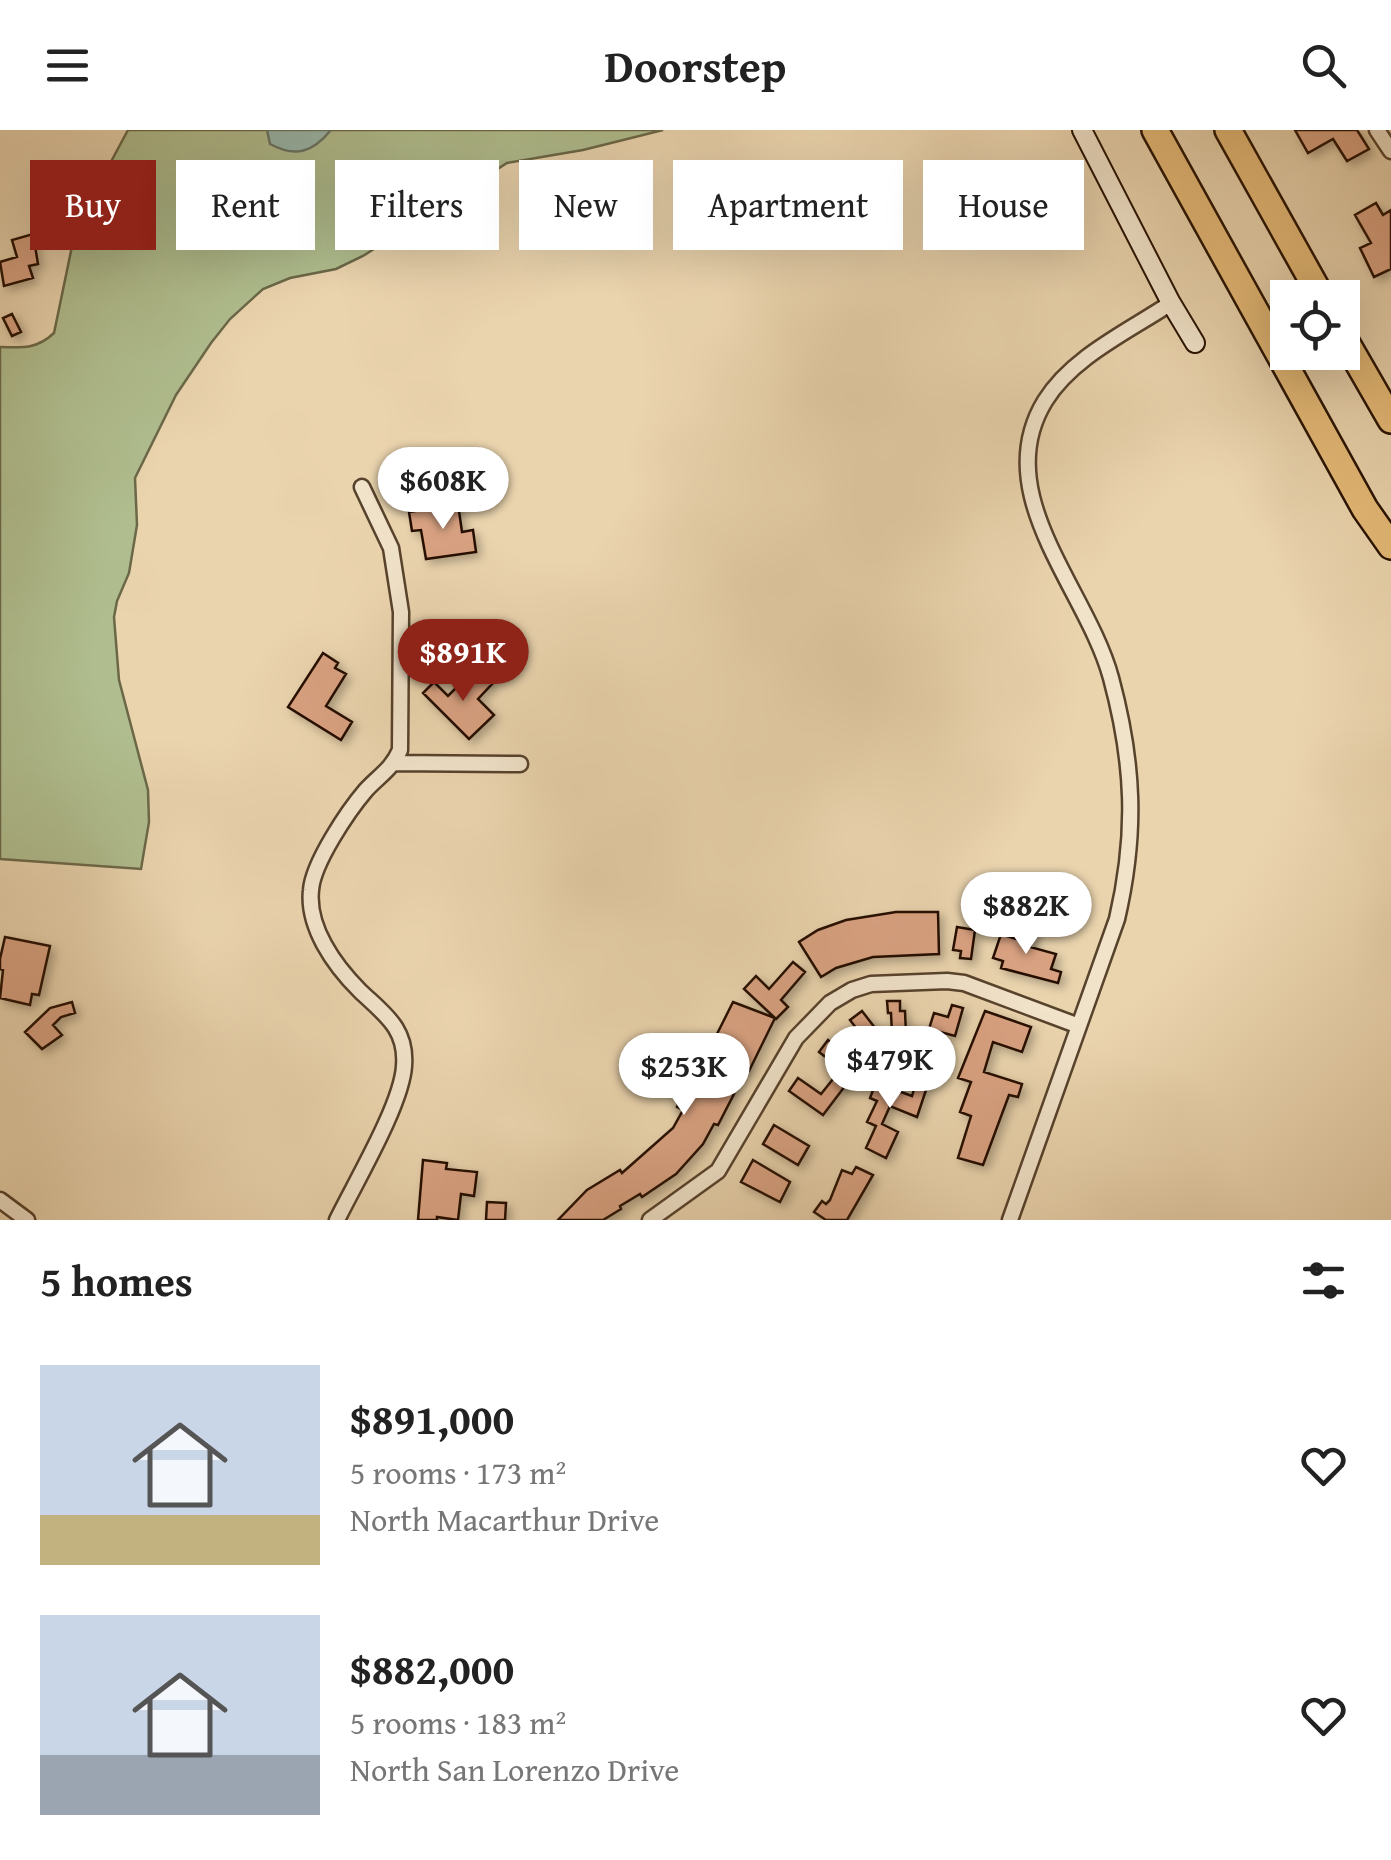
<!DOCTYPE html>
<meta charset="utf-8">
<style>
body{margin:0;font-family:"Gentium Book Plus",serif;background:#f6f6f6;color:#222;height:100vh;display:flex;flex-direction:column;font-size:38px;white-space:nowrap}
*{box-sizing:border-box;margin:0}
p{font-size:32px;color:#767676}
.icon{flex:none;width:55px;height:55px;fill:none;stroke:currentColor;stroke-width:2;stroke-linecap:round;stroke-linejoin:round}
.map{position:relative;height:1090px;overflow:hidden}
.details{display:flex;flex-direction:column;background:#fff;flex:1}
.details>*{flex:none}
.top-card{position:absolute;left:30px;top:30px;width:1332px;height:90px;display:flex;gap:20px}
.buttons{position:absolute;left:1270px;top:150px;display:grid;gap:20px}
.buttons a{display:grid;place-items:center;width:90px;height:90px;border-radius:0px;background:#fff;box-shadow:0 10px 40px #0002;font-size:50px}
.price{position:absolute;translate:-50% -85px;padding:0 22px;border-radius:35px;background:#fff;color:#222;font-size:32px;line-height:65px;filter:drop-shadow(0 2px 5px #0008)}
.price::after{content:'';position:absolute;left:50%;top:60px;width:30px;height:22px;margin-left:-15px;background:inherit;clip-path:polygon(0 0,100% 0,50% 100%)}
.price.current{background:#8f2418;color:#fff}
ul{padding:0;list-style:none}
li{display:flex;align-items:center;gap:30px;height:250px;padding:0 40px}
li span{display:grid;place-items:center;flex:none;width:280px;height:200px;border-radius:0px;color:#555}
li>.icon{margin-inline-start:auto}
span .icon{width:120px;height:120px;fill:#fffc;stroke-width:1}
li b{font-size:42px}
h2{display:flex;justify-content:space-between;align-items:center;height:120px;padding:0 40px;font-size:42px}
.chip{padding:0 35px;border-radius:0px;background:#fff;box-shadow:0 10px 40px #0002;font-size:35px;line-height:90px}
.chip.current{background:#8f2418;color:#fff}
header{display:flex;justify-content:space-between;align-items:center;height:130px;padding:0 40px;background:#fff;font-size:45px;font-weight:700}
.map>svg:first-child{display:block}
</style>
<header><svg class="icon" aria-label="menu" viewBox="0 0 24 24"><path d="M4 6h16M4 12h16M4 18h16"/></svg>Doorstep<svg class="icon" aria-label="search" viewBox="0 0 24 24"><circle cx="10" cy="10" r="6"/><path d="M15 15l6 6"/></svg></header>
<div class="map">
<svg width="1391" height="1090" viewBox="0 0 1391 1090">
<defs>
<filter id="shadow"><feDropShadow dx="4.5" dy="4.5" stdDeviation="5" flood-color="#0004"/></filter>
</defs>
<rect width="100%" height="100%" fill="#ead4ae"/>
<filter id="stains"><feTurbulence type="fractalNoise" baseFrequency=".002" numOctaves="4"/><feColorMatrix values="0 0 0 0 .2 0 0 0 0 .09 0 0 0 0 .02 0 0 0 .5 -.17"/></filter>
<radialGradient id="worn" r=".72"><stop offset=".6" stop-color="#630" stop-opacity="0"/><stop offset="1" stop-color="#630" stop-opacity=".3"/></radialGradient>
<!-- green -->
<path fill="#b0be8f" stroke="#6b6848" stroke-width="2.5" d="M 128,0 L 663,0 L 583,20 L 507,33 L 363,126 L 336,139 L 290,148 L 263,159 L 230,189 L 211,213 L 176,265 L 135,348 L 137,395 L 129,443 L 117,471 L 114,487 L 119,550 L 148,660 L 149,692 L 141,739 L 0,729 L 0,217 C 23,218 37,219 54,203 L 76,97 Z"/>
<!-- water -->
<path fill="#98b8ac" stroke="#6a7567" stroke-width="2.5" d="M 267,0 L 331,0 C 313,22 296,28 270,14 Z"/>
<!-- building -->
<path fill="#d8a181" stroke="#261100" stroke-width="2.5" filter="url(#shadow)" d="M 1295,0 L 1357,0 L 1369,19 L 1347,31 L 1333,9 L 1308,23 Z
M 1376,73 L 1383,85 L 1391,80 L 1391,139 L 1374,147 L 1360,118 L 1371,113 L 1355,85 Z
M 33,104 L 38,134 L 29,136 L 33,148 L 4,156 L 0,132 L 17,127 L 12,110 Z
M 12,184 L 21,202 L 12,206 L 3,188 Z
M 458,374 L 462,402 L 473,400 L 476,422 L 426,429 L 421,400 L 412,401 L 409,382 Z
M 323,523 L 338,533 L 335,538 L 346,544 L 326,576 L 352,592 L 341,610 L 288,577 Z
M 470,544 L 477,550 L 482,545 L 492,554 L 478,569 L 494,585 L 469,609 L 423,563 L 434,552 L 448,566 Z
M 896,782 L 938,782 L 939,824 L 873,827 L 836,838 L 821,847 L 799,812 L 818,800 L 846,790 Z
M 1027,796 L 1036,799 L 1030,817 L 1056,824 L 1051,839 L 1061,842 L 1058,853 L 1001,838 L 1003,831 L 993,828 L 1001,804 L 1022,811 Z
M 957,797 L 975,800 L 971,829 L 960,828 L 961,821 L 953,820 Z
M 5,807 L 50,816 L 39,865 L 32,864 L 30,875 L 0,868 L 3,840 L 0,839 L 0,829 Z
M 793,832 L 805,842 L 781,870 L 788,877 L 776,889 L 744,859 L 756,846 L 769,859 Z
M 887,871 L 900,871 L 900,881 L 905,881 L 906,905 L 911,905 L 912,923 L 893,923 L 891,883 L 888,883 Z
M 72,872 L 75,883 L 61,887 L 53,895 L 62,905 L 42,919 L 25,902 L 50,878 Z
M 733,872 L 775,888 L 749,941 L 742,938 L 731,963 L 734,964 L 718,995 L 714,994 L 703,1014 L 676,1044 L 642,1067 L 640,1064 L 620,1076 L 621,1079 L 603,1090 L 558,1090 L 587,1060 L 620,1040 L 622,1043 L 673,998 L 683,980 L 677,977 L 683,962 L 696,942 L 702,945 L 712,924 L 708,922 Z
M 952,875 L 963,878 L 955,906 L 929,899 L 934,883 L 948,887 Z
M 862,881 L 892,920 L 869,937 L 864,931 L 823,985 L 789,961 L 798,948 L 821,964 L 841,939 L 819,922 L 828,910 L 849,926 L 867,912 L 850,890 Z
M 985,881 L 1031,897 L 1022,922 L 993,912 L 984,942 L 1022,954 L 1018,967 L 1009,965 L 983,1035 L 958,1028 L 971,986 L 960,982 L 971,952 L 958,948 Z
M 881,939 L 895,945 L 890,958 L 912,966 L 915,956 L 926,960 L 917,987 L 890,976 L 882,994 L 898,1002 L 886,1028 L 866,1018 L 876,996 L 867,992 L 877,971 L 870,968 Z
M 774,995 L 809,1016 L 798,1035 L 763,1014 Z
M 423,1030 L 447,1033 L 446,1039 L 477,1042 L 474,1066 L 461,1064 L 458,1090 L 437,1087 L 437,1090 L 418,1090 Z
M 753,1030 L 790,1052 L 780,1072 L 741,1052 Z
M 856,1037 L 873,1045 L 847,1090 L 826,1090 L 814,1082 L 822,1071 L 826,1074 L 830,1070 L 842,1040 L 852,1044 Z
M 487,1072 L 506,1073 L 505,1090 L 486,1090 Z"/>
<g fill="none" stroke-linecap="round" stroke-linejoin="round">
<defs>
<path id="street" d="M 1377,0 L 1391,21
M 395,633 L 520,634
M 0,1070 L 27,1090
M 337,1090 C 355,1053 402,974 404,936 C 407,898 384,884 360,861 C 334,835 307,797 311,760 C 313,733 348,681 366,660 C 380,645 392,639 400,620 L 401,482 L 391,418 L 362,357
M 650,1090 L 718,1041 L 796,908 L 830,873 L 852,860 L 871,854 L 947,851 L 964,853 L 1079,896
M 1010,1090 L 1117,789 C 1137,703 1134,633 1111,548 C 1087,459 988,364 1045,271 C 1072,227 1129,201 1171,173"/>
<path id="secondary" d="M 1082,0 L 1171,173 L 1195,213"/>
<path id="highway" d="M 1155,0 L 1365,379 L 1391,416
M 1228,0 L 1322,168
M 1342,205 L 1391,290"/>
</defs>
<!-- street casing -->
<use href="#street" stroke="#57422c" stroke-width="19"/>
<!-- secondary casing -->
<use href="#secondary" stroke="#261100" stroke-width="22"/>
<!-- highway casing -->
<use href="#highway" stroke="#261100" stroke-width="30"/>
<!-- street -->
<use href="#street" stroke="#f1e3ca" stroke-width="14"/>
<!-- secondary -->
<use href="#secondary" stroke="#f1e3ca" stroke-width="18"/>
<!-- highway -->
<use href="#highway" stroke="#e5ba77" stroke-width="25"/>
</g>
<rect width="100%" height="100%" filter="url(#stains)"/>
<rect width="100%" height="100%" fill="url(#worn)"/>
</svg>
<div class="buttons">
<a><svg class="icon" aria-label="locate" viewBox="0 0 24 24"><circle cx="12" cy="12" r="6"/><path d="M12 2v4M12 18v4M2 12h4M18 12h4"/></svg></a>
</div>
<b class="price" style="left:443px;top:402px">$608K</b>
<b class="price current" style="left:463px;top:574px">$891K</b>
<b class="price" style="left:1026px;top:827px">$882K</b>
<b class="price" style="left:890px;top:981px">$479K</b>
<b class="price" style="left:684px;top:988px">$253K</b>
<div class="top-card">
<a class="chip current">Buy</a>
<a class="chip">Rent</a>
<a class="chip">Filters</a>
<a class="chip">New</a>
<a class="chip">Apartment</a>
<a class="chip">House</a>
</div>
</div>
<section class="details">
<h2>5 homes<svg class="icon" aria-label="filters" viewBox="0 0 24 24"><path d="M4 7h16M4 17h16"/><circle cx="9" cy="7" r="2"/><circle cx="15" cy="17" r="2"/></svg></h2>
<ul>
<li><span style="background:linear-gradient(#c9d6e8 75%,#c2b280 0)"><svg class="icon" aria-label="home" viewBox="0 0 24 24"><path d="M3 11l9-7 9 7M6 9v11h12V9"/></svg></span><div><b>$891,000</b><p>5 rooms · 173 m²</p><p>North Macarthur Drive</p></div><svg class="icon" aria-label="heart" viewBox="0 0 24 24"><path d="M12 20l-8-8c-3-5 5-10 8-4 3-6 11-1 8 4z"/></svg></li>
<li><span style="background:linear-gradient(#c9d6e8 70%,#9aa5b1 0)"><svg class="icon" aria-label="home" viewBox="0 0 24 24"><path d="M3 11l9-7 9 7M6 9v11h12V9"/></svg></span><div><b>$882,000</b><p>5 rooms · 183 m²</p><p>North San Lorenzo Drive</p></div><svg class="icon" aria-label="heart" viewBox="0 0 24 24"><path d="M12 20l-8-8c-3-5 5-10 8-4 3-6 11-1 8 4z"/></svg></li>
</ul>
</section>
